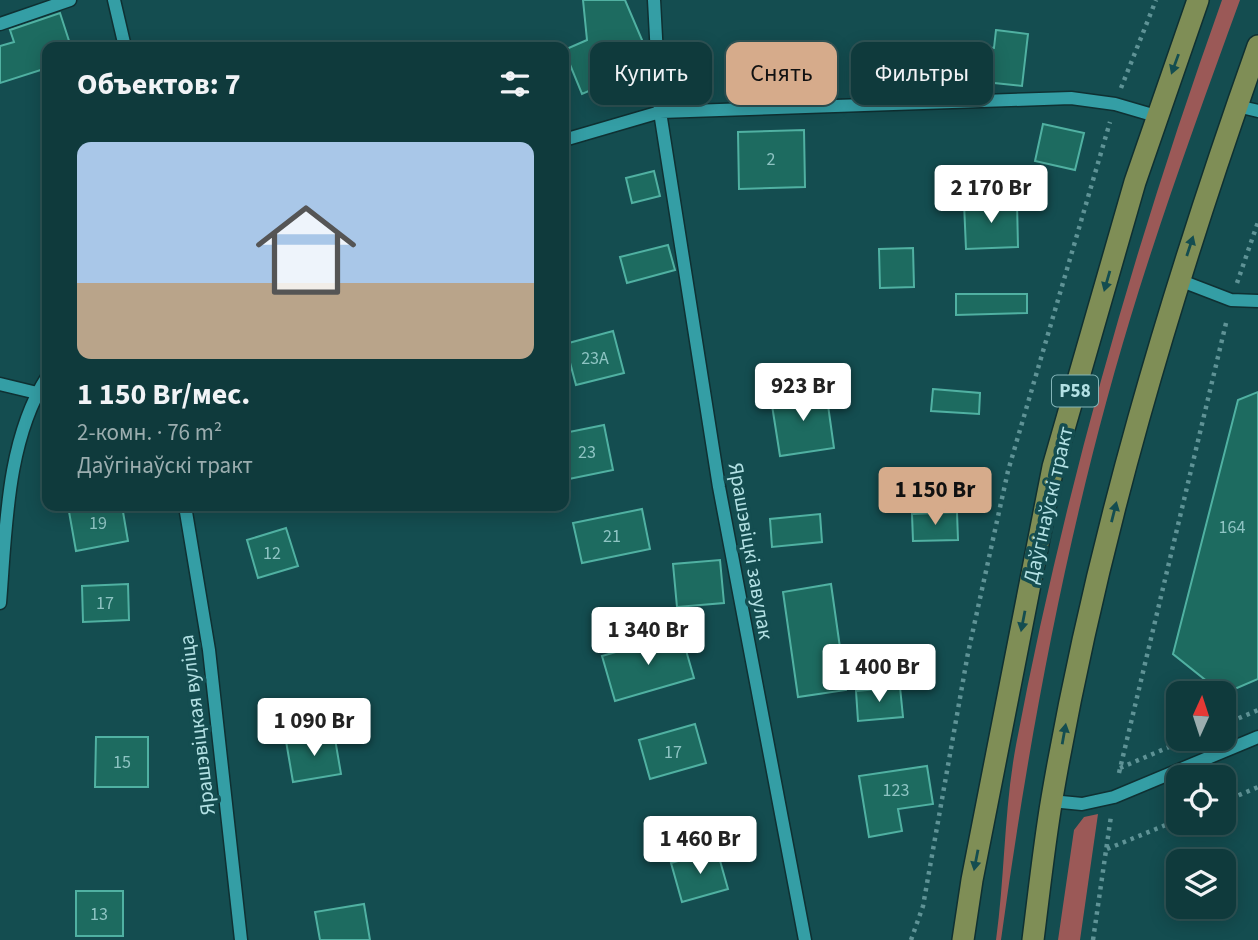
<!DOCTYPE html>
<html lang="ru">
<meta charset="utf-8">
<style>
body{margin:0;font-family:"Source Sans 3",sans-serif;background:#1d4547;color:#f1f3f6;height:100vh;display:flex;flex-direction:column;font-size:26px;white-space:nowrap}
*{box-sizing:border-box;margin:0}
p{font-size:23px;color:#9badaf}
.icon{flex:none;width:38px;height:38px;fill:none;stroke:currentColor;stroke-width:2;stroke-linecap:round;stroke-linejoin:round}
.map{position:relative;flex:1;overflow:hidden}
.sheet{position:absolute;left:42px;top:42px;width:527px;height:469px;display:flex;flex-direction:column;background:#0f3a3c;border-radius:14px;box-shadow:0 4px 18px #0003,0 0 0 2px #2f5456}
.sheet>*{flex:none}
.hud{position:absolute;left:590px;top:42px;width:562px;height:63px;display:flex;gap:14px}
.needle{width:46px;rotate:3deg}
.fabs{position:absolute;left:1166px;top:681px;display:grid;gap:14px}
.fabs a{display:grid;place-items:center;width:70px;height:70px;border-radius:14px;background:#0f3a3c;box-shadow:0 4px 18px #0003,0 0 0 2px #2f5456;font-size:35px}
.price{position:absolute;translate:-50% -60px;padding:0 16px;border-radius:7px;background:#fff;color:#222;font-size:23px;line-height:46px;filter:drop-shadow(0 2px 4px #0008)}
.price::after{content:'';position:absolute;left:50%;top:42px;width:21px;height:16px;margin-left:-10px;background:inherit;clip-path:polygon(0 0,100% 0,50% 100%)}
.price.active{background:#d6ab8b;color:#111}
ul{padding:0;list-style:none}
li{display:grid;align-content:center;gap:14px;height:371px;padding:0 35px}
li span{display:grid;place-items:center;height:217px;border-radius:14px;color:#555}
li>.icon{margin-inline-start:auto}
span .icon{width:126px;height:126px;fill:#fffc;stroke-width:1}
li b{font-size:30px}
h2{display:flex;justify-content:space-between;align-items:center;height:84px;padding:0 35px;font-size:30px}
.chip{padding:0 24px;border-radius:14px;background:#0f3a3c;box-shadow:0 4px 18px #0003,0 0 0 2px #2f5456;font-size:24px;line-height:63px}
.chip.active{background:#d6ab8b;color:#111}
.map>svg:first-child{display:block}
</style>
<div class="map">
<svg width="1258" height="940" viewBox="0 0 1258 940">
<rect width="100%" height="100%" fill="#144d50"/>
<!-- green -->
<path fill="#9b5957" d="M 1222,0 L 1240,0 C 1205,96 1170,192 1139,290 C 1073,500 1031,721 1001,940 L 996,940 C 1005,875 1004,809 1016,745 C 1064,491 1135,243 1222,0 Z
M 1098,814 L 1080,940 L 1058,940 L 1074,830 L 1084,817 Z"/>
<!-- building -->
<path fill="#1d6b60" stroke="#50b1a2" stroke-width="2" d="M 583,0 L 625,0 L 648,54 L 649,65 L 582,94 L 564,50 L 587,40 Z
M 60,13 L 71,47 L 47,47 L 47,68 L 0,83 L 0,46 L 14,42 L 10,30 Z
M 996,30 L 1028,34 L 1022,86 L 966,80 L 970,45 L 994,48 Z
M 781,42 L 784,72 L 736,78 L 732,48 Z
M 1043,124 L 1084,133 L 1075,170 L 1035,161 Z
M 804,130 L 805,187 L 739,189 L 738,132 Z
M 654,171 L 660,196 L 632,203 L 626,178 Z
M 1017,202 L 1018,247 L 966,249 L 964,203 Z
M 668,245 L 675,270 L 627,283 L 620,257 Z
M 913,248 L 914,287 L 880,288 L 879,249 Z
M 956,294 L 1027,294 L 1027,313 L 956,315 Z
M 613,331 L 624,373 L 576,385 L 565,344 Z
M 933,389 L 980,393 L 979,414 L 931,411 Z
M 826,391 L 834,448 L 780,456 L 771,399 Z
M 1258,392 L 1258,679 L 1223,694 L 1173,654 L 1238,400 Z
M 604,425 L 613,470 L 564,480 L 564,433 Z
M 68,506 L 122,506 L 128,541 L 76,551 Z
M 642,509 L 650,549 L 582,563 L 573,523 Z
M 957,512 L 958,540 L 913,541 L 912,514 Z
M 820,514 L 822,542 L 772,547 L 770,519 Z
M 286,528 L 298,566 L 258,578 L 247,540 Z
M 720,560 L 724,603 L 677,607 L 673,564 Z
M 128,584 L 129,620 L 83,622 L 82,586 Z
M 831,584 L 846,690 L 798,697 L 783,592 Z
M 681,633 L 694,678 L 615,701 L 602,656 Z
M 900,687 L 903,717 L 858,721 L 856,691 Z
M 695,724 L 706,763 L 650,779 L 639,740 Z
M 334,733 L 341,774 L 293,782 L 286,741 Z
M 96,737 L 148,737 L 148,787 L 95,787 Z
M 927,766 L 933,804 L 898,809 L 902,831 L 869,837 L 859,776 Z
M 717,850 L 728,889 L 682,902 L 671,863 Z
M 76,891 L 123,891 L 123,936 L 76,936 Z
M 364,904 L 370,940 L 320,940 L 315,912 Z"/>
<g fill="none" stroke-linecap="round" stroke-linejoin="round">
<defs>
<path id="minor" d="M 114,0 L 125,47
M 654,0 L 660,112 L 719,487 L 805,940
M 0,24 L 70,0
M 1237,106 L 1258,111
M 564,140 L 660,112 L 1071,98 L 1115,104 L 1156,116
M 1179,280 L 1231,300 L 1258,301
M 0,384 L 37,393
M 185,506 L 209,650 L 241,940
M 0,603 C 6,530 6,441 47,377
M 1051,801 L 1082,804 L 1114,797 L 1258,737"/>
<path id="major" d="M 963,940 L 972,880 L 1053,467 L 1135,182 L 1198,0
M 1033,940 C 1039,893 1044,845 1052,798 C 1096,542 1171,291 1258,46"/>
</defs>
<!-- minor casing -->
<use href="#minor" stroke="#0f3032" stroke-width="15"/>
<!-- major casing -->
<use href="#major" stroke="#0f3032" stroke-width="24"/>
<!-- path -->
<path stroke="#5f9396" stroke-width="4.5" stroke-dasharray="3.5 5" stroke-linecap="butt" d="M 1121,88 L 1156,0
M 1237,283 L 1258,222
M 1223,725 L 1258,710
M 1120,768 L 1190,738
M 1119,773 L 1227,319
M 1223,802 L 1258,787
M 1107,849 L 1178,820
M 911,940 L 923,906 L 968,653 L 1008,471 L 1110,122
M 1093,940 L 1111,816"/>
<!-- minor -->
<use href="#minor" stroke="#349ea5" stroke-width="12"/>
<!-- major -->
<use href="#major" stroke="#7f8e56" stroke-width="21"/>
</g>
<!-- one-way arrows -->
<defs><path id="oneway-solid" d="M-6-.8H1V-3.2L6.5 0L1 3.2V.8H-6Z" transform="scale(1.75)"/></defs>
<g fill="#144d50">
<use href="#oneway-solid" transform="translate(1175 64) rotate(110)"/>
<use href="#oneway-solid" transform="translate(1190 246) rotate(-72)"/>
<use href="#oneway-solid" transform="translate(1107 281) rotate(106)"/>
<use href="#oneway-solid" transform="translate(1114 512) rotate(-76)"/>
<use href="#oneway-solid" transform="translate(1023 621) rotate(101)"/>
<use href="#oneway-solid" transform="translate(1064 734) rotate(-80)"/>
<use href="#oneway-solid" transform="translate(976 860) rotate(101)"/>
</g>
<g text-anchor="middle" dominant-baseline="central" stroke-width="7" stroke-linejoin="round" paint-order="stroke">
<!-- number labels -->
<g font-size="18" fill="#8ec4c3">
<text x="771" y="159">2</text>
<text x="595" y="358">23А</text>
<text x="587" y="452">23</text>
<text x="98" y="523">19</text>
<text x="1232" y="527">164</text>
<text x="612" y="536">21</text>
<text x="272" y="553">12</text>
<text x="105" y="603">17</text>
<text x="673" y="752">17</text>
<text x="122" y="762">15</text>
<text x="896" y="790">123</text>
<text x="99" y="914">13</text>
</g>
<!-- shield labels -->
<rect fill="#144d50" stroke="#83b5b8" stroke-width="2" x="1052" y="375.5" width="46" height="31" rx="5"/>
<g font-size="19" font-weight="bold" fill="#b3e1e4">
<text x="1075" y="391">Р58</text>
</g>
<!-- street labels -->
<g font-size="21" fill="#b3e1e4" stroke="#144d50">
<text transform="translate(1048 505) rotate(-77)">Даўгінаўскі тракт</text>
<text transform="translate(751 551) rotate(80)">Ярашэвіцкі завулак</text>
<text transform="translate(197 725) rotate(-97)">Ярашэвіцкая вуліца</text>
</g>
</g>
</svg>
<div class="fabs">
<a><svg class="needle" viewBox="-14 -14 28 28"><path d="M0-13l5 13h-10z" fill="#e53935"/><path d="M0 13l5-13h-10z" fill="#9badaf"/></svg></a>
<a><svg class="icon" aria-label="locate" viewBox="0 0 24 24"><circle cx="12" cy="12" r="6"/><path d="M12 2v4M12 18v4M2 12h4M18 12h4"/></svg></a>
<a><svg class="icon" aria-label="layers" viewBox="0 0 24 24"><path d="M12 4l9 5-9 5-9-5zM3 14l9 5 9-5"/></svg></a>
</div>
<b class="price" style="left:991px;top:225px">2 170 Br</b>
<b class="price" style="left:803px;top:423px">923 Br</b>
<b class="price active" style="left:935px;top:527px">1 150 Br</b>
<b class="price" style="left:648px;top:667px">1 340 Br</b>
<b class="price" style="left:879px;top:704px">1 400 Br</b>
<b class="price" style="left:314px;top:758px">1 090 Br</b>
<b class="price" style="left:700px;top:876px">1 460 Br</b>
<div class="hud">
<a class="chip">Купить</a>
<a class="chip active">Снять</a>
<a class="chip">Фильтры</a>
</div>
<section class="sheet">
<h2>Объектов: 7<svg class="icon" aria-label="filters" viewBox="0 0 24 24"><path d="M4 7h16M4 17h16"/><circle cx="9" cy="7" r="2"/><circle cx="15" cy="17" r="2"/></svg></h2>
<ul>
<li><span style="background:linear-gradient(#a9c7e8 65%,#b9a48a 0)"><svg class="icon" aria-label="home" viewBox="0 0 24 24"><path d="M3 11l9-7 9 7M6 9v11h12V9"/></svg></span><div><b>1 150 Br/мес.</b><p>2-комн. · 76 m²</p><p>Даўгінаўскі тракт</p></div></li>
</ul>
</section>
</div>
